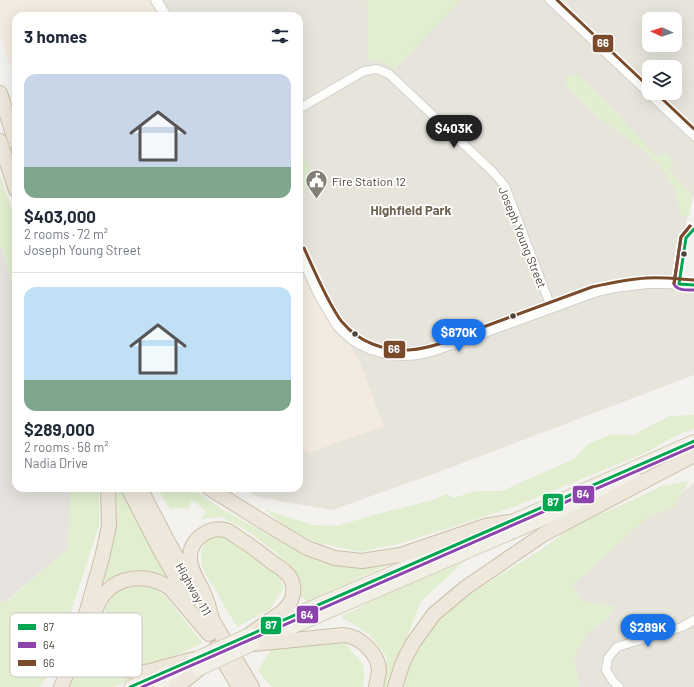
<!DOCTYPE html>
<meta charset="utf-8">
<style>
body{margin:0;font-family:Barlow,sans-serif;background:#f2f2f3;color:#1f2937;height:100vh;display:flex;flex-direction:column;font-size:15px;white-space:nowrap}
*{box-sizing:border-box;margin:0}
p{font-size:13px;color:#747a83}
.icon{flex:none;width:22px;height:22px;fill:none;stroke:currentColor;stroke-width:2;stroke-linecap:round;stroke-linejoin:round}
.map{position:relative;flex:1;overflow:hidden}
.details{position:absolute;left:12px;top:12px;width:291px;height:480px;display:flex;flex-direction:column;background:#fff;border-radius:12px;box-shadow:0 4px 16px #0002}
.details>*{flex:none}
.needle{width:26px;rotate:273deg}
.fabs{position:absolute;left:642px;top:12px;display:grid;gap:8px}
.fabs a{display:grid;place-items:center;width:40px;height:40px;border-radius:8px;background:#fff;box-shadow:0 4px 16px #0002;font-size:20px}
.price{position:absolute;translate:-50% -34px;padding:0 9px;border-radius:14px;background:#1a73e8;color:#fff;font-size:13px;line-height:26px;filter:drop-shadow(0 1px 2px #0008)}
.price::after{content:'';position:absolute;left:50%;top:24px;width:12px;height:9px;margin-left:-6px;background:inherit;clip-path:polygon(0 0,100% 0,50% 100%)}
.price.active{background:#222;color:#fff}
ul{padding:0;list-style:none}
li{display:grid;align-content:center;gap:8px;height:212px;padding:0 12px}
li+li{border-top:1px solid #e0e1e3}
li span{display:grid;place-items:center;height:124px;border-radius:12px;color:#555}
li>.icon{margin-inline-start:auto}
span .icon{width:72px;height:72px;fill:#fffc;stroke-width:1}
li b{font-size:17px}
h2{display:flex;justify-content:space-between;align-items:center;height:48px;padding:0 12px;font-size:17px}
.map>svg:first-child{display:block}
</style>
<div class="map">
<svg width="694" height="687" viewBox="0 0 694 687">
<rect width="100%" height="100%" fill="#f4f2ee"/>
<!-- residential -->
<path fill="#e7e4dc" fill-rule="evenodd" d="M 156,0 L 694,0 L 694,194 L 669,286 L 694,288 L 694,375 L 436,473 L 332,510 L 257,497 L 243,488 L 299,488 L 299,447 L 309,453 L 328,308 L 299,247 L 299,16 L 166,16 ZM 649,19 L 675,19 L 675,45 L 649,45 ZM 649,67 L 675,67 L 675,93 L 649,93 Z
M 694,482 L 694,687 L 579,687 L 574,657 L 587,633 L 607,618 L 616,607 L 581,601 L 572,585 L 648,517 L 674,507 L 682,493 Z"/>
<!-- commercial -->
<path fill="#f3ebdf" d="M 0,0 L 156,0 L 166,16 L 16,16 L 16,81 L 0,35 Z
M 299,247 L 328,308 L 359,360 L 384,426 L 309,453 L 299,447 Z"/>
<!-- industrial -->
<path fill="#e6e2de" d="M 0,243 L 16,294 L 16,488 L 70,488 L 70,500 L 68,548 L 4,603 L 0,601 Z"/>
<!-- green -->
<path fill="#e1eecf" d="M 364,0 L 460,0 L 394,70 C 386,63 378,60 368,60 L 368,2 Z
M 578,75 L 616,113 L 657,157 L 667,153 L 674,164 L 669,170 L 691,192 L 690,215 L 681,216 L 675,189 L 666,175 L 648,153 L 599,118 L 567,87 L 565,77 Z
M 299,147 L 317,180 L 299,192 Z
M 0,175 L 16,222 L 16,294 L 0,243 Z
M 694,415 L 694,429 L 675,436 L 645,453 L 511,508 L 405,542 L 361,552 L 315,542 L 286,528 L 264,509 L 313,525 L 337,526 L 373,515 L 433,500 L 446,494 L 453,498 L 476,491 L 502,491 L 574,459 L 588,444 L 612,434 L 633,435 L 670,416 Z
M 689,481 L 674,507 L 648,517 L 572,585 L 581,601 L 616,607 L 607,618 L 587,633 L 574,657 L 579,687 L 404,687 L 407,676 L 417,647 L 433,625 L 456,603 L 542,549 L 578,523 L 613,509 L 662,486 Z
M 70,488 L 98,488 L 99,491 L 99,526 L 52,670 L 40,687 L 0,687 L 0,601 L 5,603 L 68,548 L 70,500 Z
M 116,488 L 120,488 L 169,577 L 134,572 L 102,582 L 117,518 Z
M 157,488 L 192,488 L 220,508 L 291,547 L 392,563 L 307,602 L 303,598 L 299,597 L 299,579 L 278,554 L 244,529 L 221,517 L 201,519 L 206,511 L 192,500 L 188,508 L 170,509 Z
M 223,536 L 236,540 L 279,576 L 284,588 L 270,609 L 237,627 L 202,568 L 201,551 L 207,539 Z
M 465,561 L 421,601 L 388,687 L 383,687 L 387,657 L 369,634 L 341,617 L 389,592 Z
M 132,586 L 149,586 L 164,595 L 203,643 L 163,661 L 142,665 L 125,659 L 107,644 L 102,626 L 106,604 L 117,592 Z
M 87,627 L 110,669 L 132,679 L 113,687 L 64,687 Z
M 334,641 L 340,644 L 345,643 C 348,647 362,662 363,665 C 365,672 364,680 363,687 L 273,687 L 267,682 L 258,670 L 274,645 Z"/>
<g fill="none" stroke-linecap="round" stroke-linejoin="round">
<defs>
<path id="minor" d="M 550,0 L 694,136
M 299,109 L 314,100 L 364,71 L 377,69 L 389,74 L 493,172 L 505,186 L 551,307
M 619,687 L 613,681 L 606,670 L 608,658 L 617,647 L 682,627 L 694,620"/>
<path id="tertiary" d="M 156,0 L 166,16
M 299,250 L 319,294 L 332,316 L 338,326 L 351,338 L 360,344 L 371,349 L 389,354 L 407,355 L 419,354 L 431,351 L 467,339 L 487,331 L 594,292 L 615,287 L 647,283 L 667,283 L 694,285"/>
<path id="primary" d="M 270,625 L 567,497 L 694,441
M 261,641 L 637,479
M 130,687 L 165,672
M 160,687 L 186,675"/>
<path id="motorway" d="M 0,93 L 16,143
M 0,141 L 16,190
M 128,488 L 160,550 L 189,600
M 140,488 L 167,540 L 191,583
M 209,488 L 265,523 L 307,548 L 335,558 L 362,561 L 400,555 L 485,526 L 509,522
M 207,611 L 252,687
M 212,619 C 210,611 208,603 205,596 C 200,583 189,570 190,556 C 191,539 209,526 225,530 C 232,532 238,538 243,541 C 254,548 263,555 273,563 C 277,566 282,568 285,572 C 289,575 292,580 293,585 C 295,596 289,606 282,612 L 250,634
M 254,644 L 333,636 C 336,636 340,635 343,635 C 360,636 379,654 379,671 C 378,676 377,682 376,687
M 216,648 L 239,687
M 194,659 C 183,662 172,665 161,668 C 154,670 146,673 138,672 C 123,671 110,665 101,653 C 93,642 91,629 94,616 C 102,579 140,568 170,588 L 209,634
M 61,687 L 74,656 L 102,558 L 109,526 L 108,488
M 176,687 L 198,670
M 395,687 L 403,662 L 413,643 L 434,614 L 465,588 L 544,534 L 694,455"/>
</defs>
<!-- minor casing -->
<use href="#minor" stroke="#d2d0cb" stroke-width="10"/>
<!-- tertiary casing -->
<use href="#tertiary" stroke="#d2d0cb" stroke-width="12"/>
<!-- primary casing -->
<use href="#primary" stroke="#d6cebb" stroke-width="14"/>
<!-- motorway casing -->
<use href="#motorway" stroke="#ccbfa9" stroke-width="16"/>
<!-- minor -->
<use href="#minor" stroke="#fdfdfc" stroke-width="8"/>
<!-- tertiary -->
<use href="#tertiary" stroke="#fdfdfc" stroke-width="10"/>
<!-- primary -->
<use href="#primary" stroke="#f2efe6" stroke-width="12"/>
<!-- motorway -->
<use href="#motorway" stroke="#ede8db" stroke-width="14"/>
<defs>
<path id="primary-bridge" d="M 194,659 L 250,634
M 198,670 L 254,644"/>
</defs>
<!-- primary-bridge casing -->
<use href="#primary-bridge" stroke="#d6cebb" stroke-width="14" stroke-linecap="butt"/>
<!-- primary-bridge -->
<use href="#primary-bridge" stroke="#f2efe6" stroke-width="12"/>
<defs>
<path id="bus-1" d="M 694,229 L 686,238 L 679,284 L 694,285
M 130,687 L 694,441"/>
<path id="bus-2" d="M 690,226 L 681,237 L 674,284 C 677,291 687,290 694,290
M 142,687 L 694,446"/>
<path id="bus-3" d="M 557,0 L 649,87
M 656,93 L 694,129
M 304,248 C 313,268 322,289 333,308 C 336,313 339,319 343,323 C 359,342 384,351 408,350 C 433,349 463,335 486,326 C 522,313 557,300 592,287 C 610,283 629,279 647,278 C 663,277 679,279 694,280
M 674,283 L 681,237 L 690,226"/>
</defs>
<!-- bus-1 casing -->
<use href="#bus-1" stroke="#fff" stroke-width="6"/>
<!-- bus-2 casing -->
<use href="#bus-2" stroke="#fff" stroke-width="6"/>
<!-- bus-3 casing -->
<use href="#bus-3" stroke="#fff" stroke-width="6"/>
<!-- bus-1 -->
<use href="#bus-1" stroke="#00a651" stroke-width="3"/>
<!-- bus-2 -->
<use href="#bus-2" stroke="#8e44ad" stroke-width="3"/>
<!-- bus-3 -->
<use href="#bus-3" stroke="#7a4b2a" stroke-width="3"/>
</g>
<!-- icons -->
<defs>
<symbol id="civic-pin" viewBox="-11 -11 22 30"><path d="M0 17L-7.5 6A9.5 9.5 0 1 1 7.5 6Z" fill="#868178" stroke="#fff"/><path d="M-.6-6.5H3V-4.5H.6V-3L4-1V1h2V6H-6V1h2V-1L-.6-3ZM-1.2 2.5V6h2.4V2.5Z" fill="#fff"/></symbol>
</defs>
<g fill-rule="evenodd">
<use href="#civic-pin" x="304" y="168" width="25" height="34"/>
</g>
<!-- markers -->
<g fill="#4b4439" stroke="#fff" stroke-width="1.5">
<circle cx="684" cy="254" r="3.5"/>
<circle cx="513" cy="316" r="3.5"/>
<circle cx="355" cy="334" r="3.5"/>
</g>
<g text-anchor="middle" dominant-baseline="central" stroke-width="3.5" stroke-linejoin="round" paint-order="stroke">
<!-- poi labels -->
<g font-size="12" fill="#4b4439" stroke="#fff" text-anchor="start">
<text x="332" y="181">Fire Station 12</text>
</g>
<!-- street labels -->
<g font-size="12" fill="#4b4439" stroke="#fff">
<text transform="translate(523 237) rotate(68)">Joseph Young Street</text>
<text transform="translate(194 589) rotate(60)">Highway 111</text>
</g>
<!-- neighbourhood labels -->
<g font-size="13" font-weight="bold" fill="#6e6250" stroke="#fff">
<text x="411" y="210">Highfield Park</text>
</g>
</g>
<!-- legend -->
<rect x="10" y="613" width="132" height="64" rx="6" fill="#fff" stroke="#c9c7c4" stroke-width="1"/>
<rect x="18" y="624" width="18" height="6" fill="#00a651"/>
<rect x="18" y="642" width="18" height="6" fill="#8e44ad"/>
<rect x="18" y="660" width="18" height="6" fill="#7a4b2a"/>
<g font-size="11" fill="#4b4439">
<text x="43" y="631">87</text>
<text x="43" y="649">64</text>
<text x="43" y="667">66</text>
</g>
<g stroke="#fff" stroke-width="1.5">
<rect x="592" y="34" width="22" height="19" rx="4" fill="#7a4b2a"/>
<rect x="383" y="340" width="23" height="19" rx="4" fill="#7a4b2a"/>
<rect x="572" y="485" width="23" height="19" rx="4" fill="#8e44ad"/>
<rect x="542" y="493" width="22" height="19" rx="4" fill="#00a651"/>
<rect x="296" y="605" width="23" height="19" rx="4" fill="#8e44ad"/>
<rect x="260" y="616" width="22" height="19" rx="4" fill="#00a651"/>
</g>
<g font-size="11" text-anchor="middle" font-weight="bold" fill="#fff">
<text x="603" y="47">66</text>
<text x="394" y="353">66</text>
<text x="583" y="498">64</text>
<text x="553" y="506">87</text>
<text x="307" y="619">64</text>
<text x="271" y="629">87</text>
</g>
</svg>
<div class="fabs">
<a><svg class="needle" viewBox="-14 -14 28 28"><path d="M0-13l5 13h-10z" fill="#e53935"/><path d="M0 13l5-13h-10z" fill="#747a83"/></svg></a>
<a><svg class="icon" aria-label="layers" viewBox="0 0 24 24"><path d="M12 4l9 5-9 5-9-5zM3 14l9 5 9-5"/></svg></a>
</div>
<b class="price active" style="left:454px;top:149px">$403K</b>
<b class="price" style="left:459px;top:353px">$870K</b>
<b class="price" style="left:648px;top:648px">$289K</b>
<section class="details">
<h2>3 homes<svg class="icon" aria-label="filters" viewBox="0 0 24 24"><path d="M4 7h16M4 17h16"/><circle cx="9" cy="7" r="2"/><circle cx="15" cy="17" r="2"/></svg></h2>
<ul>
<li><span style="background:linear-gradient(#c9d6e8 75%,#7fa58c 0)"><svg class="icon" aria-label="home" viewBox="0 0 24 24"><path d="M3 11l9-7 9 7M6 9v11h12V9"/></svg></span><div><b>$403,000</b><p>2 rooms · 72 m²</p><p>Joseph Young Street</p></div></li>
<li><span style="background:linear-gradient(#bfe0f5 75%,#7fa58c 0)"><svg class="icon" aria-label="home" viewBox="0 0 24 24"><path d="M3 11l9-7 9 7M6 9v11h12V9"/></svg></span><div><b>$289,000</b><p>2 rooms · 58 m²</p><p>Nadia Drive</p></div></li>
</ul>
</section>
</div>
